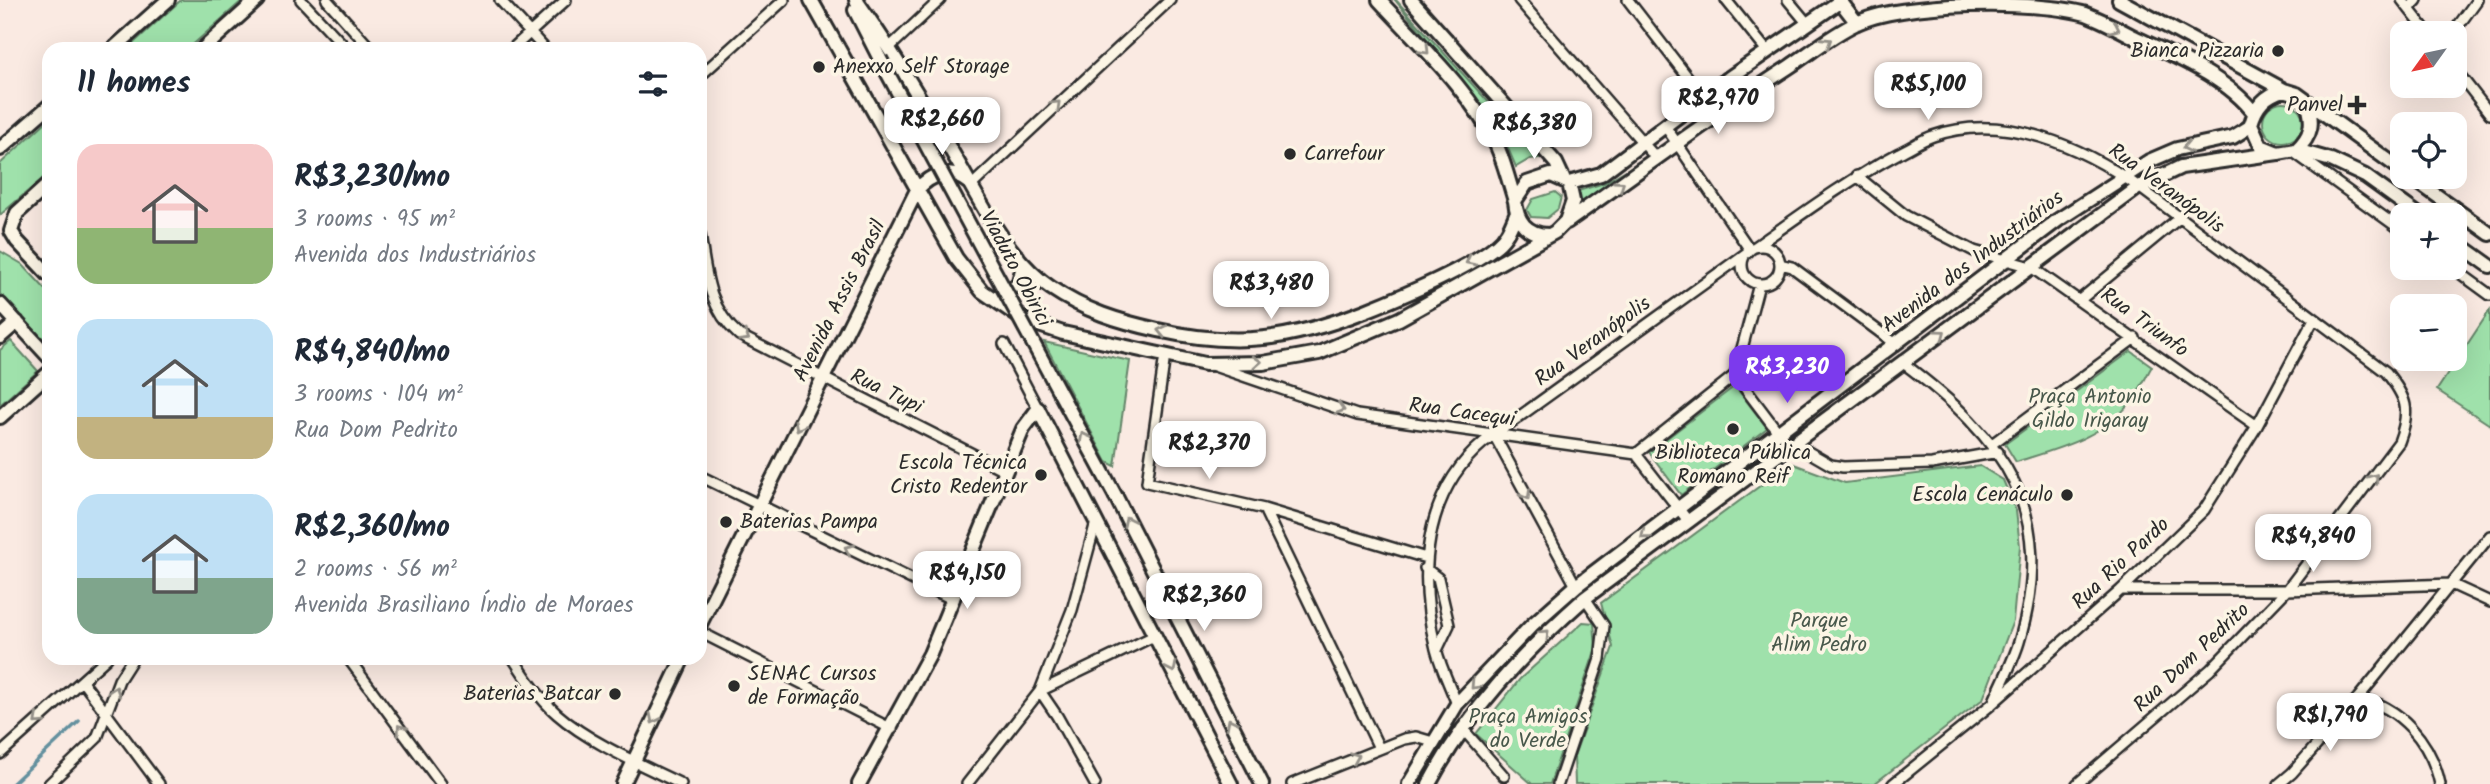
<!DOCTYPE html>
<meta charset="utf-8">
<style>
body{margin:0;font-family:Kalam,sans-serif;background:#f6f6f7;color:#1f2937;height:100vh;display:flex;flex-direction:column;font-size:26px;white-space:nowrap}
*{box-sizing:border-box;margin:0}
p{font-size:23px;color:#747a83}
.icon{flex:none;width:38px;height:38px;fill:none;stroke:currentColor;stroke-width:2;stroke-linecap:round;stroke-linejoin:round}
.map{position:relative;flex:1;overflow:hidden}
.details{position:absolute;left:42px;top:42px;width:665px;height:623px;display:flex;flex-direction:column;background:#fff;border-radius:21px;box-shadow:0 7px 28px #0002}
.details>*{flex:none}
.needle{width:46px;rotate:237deg}
.buttons{position:absolute;left:2390px;top:21px;display:grid;gap:14px}
.buttons a{display:grid;place-items:center;width:77px;height:77px;border-radius:14px;background:#fff;box-shadow:0 7px 28px #0002;font-size:35px}
.price{position:absolute;translate:-50% -60px;padding:0 16px;border-radius:14px;background:#fff;color:#222;font-size:23px;line-height:46px;filter:drop-shadow(0 2px 4px #0008)}
.price::after{content:'';position:absolute;left:50%;top:42px;width:21px;height:16px;margin-left:-10px;background:inherit;clip-path:polygon(0 0,100% 0,50% 100%)}
.price.selected{background:#7c3aed;color:#fff}
ul{padding:0;list-style:none}
li{display:flex;align-items:center;gap:21px;height:175px;padding:0 35px}
li span{display:grid;place-items:center;flex:none;width:196px;height:140px;border-radius:21px;color:#555}
li>.icon{margin-inline-start:auto}
span .icon{width:84px;height:84px;fill:#fffc;stroke-width:1}
li b{font-size:30px}
h2{display:flex;justify-content:space-between;align-items:center;height:84px;padding:0 35px;font-size:30px}
.map>svg:first-child{display:block}
</style>
<div class="map">
<svg width="2490" height="784" viewBox="0 0 2490 784">
<rect width="100%" height="100%" fill="#faeae2"/>
<filter id="ink" filterUnits="userSpaceOnUse"><feTurbulence type="fractalNoise" baseFrequency=".0143" numOctaves="2"/><feDisplacementMap in="SourceGraphic" scale="14" xChannelSelector="R" yChannelSelector="G"/><feConvolveMatrix kernelMatrix="1 2 1 2 8 2 1 2 1" color-interpolation-filters="sRGB"/></filter>
<g filter="url(#ink)">
<!-- green -->
<path fill="#9fe1ab" stroke="#65866b" stroke-width="2" d="M 181,0 L 243,0 L 188,49 L 127,49 Z
M 1395,0 L 1396,0 L 1539,158 L 1530,159 L 1516,167 L 1498,125 Z
M2263 122a20 20 0 1 1 40 0a20 20 0 1 1-40 0Z
M 49,119 L 49,173 L 0,215 L 0,164 Z
M 1646,158 L 1576,210 L 1578,191 L 1604,183 Z
M 1555,192 L 1561,197 L 1558,209 L 1547,218 L 1531,217 L 1527,210 L 1533,199 Z
M 0,251 L 22,264 L 49,293 L 49,345 L 0,294 Z
M 2490,310 L 2490,425 L 2437,390 Z
M 11,341 L 38,371 L 0,405 L 0,350 Z
M 1044,342 L 1130,361 L 1115,466 L 1107,462 Z
M 2131,351 L 2152,366 C 2145,378 2139,393 2130,403 C 2102,438 2056,449 2016,462 L 2005,444 Z
M 1735,386 L 1767,428 L 1681,495 L 1649,452 Z
M 1791,463 L 1845,483 L 1980,466 L 2003,480 L 2016,511 L 2020,546 L 2013,621 L 1983,699 L 1874,784 L 1575,784 L 1574,756 L 1613,647 L 1601,603 Z
M 1583,622 L 1594,623 L 1596,648 L 1550,784 L 1532,784 L 1476,734 L 1520,679 Z"/>
<g fill="none" stroke-linecap="round" stroke-linejoin="round">
<!-- stream -->
<path stroke="#63909e" stroke-width="3.5" d="M 12,784 L 79,721"/>
<defs>
<path id="minor" d="M 301,0 L 347,49
M 327,0 L 371,49
M 500,0 L 545,49
M 1519,0 L 1657,159
M 1628,0 L 1703,97
M 1726,0 L 1767,51
M 1788,0 L 1807,23
M 2402,0 L 2428,33
M 2409,9 L 2417,0
M 2453,33 L 2477,0
M 890,47 L 940,0
M 512,49 L 566,0
M 2455,69 L 2490,114
M 700,76 L 784,0
M 1665,126 L 1750,250
M 2295,153 L 2403,231
M 1857,176 L 1906,216 L 1974,251 L 2031,267 L 2257,426
M 971,186 L 1170,0
M 700,234 C 706,273 708,308 739,335 L 1006,471
M1742 265a19 19 0 1 1 38 0a19 19 0 1 1-38 0Z
M 1755,247 C 1802,214 1848,180 1899,153 C 1910,148 1921,140 1933,136 C 2003,111 2083,147 2139,187 L 2386,372 C 2407,398 2411,410 2399,442 L 2287,590 L 2210,670 L 2077,784
M 1780,264 L 1792,267 L 1896,344
M 2453,268 L 2490,295
M 1759,284 L 1735,375 L 1778,432
M 2081,299 L 2178,219
M 1004,344 L 1038,409
M 1165,355 L 1147,482 L 1264,509 L 1426,558
M 1903,363 C 2005,439 2058,511 2019,642 C 2013,662 2002,682 1994,701
M 1214,366 L 1357,415 L 1636,454 L 1689,522
M 1494,435 L 1576,586
M 1793,443 L 1831,465 L 1843,467 L 1932,464 L 1998,452
M 1992,444 L 2135,338
M 1636,454 L 1735,375
M 700,476 L 954,600
M 1264,509 L 1379,748
M 1425,568 L 1438,578 L 1449,625 L 1437,650
M 2121,590 L 2287,590 L 2451,584 L 2490,602
M 700,632 L 892,729
M 348,658 L 441,784
M 513,658 C 526,678 539,698 557,714 C 590,743 642,765 681,784
M 82,681 L 159,784
M 1040,691 L 1156,635
M 1040,691 L 1057,716 L 1095,784
M 2358,698 C 2400,706 2431,742 2440,784
M 1457,704 C 1450,686 1441,668 1436,649 C 1418,577 1422,494 1484,442 L 1748,252
M 1462,728 L 1504,776
M 0,754 L 107,658
M 49,784 L 97,738 L 119,680 L 133,658
M 967,784 L 1040,691 L 1072,610 L 1096,522
M 1292,784 L 1404,739 L 1416,737 L 1433,742
M 1558,784 L 1600,659 L 1604,626 L 1585,598
M 1893,784 L 1992,704 L 2121,590 L 2204,510 L 2257,426 L 2314,319
M 2279,784 L 2292,773 L 2358,698 L 2490,536"/>
<path id="tertiary" d="M 859,784 L 930,654 L 1023,429 L 1038,409
M 1409,784 L 1457,704 L 1532,625 L 1576,586 L 2058,220 L 2149,161 L 2177,149 L 2233,137 L 2251,126
M 1429,784 C 1468,711 1524,652 1585,598 L 2139,187 L 2181,167 L 2278,153"/>
<path id="secondary" d="M 811,0 L 956,258 L 982,291 L 1024,320 L 1063,333 L 1205,364 L 1263,363 L 1319,353 L 1399,319 L 1555,232 L 1566,221 L 1573,201 L 1569,183 L 1551,175 L 1527,183 L 1515,201 C 1517,221 1526,234 1548,235
M 856,0 C 891,49 921,100 952,152 C 979,198 1005,257 1051,288 C 1085,311 1118,321 1158,330 C 1237,348 1290,340 1365,311 C 1400,297 1469,268 1497,245 C 1507,237 1511,226 1516,214
M 1379,0 C 1420,45 1469,89 1496,144 C 1504,161 1509,182 1515,201
M 1411,0 L 1556,163 L 1563,178
M 2119,0 L 2284,90 L 2297,94 L 2403,171
M 1840,1 L 1857,23
M 855,10 L 880,59
M 113,49 L 168,0
M 203,49 L 257,0
M 2284,90 C 2265,95 2256,106 2251,124 L 2261,146 L 2278,153 L 2296,150 L 2331,160 L 2365,176 L 2419,215
M 0,149 L 49,106
M 2296,150 C 2312,136 2314,122 2307,103
M 2411,177 L 2490,234
M 1569,183 L 1601,174 L 1729,78 L 1842,0
M 49,184 L 17,213 L 11,231 L 17,241 L 49,275
M 1567,222 C 1641,170 1713,116 1789,67 C 1810,53 1832,35 1855,24 C 1899,1 2039,0 2086,14 C 2102,20 2119,29 2134,37 C 2174,56 2227,77 2254,113
M 2455,241 L 2490,266
M 999,295 L 1018,285 L 1022,270 L 1018,257
M 0,304 L 49,357
M 0,337 L 17,322
M 1038,409 L 1231,784
M 0,417 L 49,373
M 1116,497 L 1262,784
M 700,624 L 917,190 C 931,173 951,168 969,183
M 623,784 L 683,658"/>
</defs>
<!-- minor casing -->
<use href="#minor" stroke="#2b2b2b" stroke-width="14"/>
<!-- tertiary casing -->
<use href="#tertiary" stroke="#2b2b2b" stroke-width="18"/>
<!-- secondary casing -->
<use href="#secondary" stroke="#2b2b2b" stroke-width="18"/>
<!-- minor -->
<use href="#minor" stroke="#fcf5e5" stroke-width="9"/>
<!-- tertiary -->
<use href="#tertiary" stroke="#fcf5e5" stroke-width="12"/>
<!-- secondary -->
<use href="#secondary" stroke="#fcf5e5" stroke-width="12"/>
<defs>
<path id="secondary-bridge" d="M 880,59 L 1116,497"/>
</defs>
<!-- secondary-bridge casing -->
<use href="#secondary-bridge" stroke="#2b2b2b" stroke-width="18" stroke-linecap="butt"/>
<!-- secondary-bridge -->
<use href="#secondary-bridge" stroke="#fcf5e5" stroke-width="12"/>
</g>
<!-- one-way arrows -->
<defs><path id="oneway-chevron" d="M-2-3.5L2.5 0L-2 3.5" fill="none" stroke-width="1.6" stroke-linecap="round" stroke-linejoin="round" transform="scale(1.75)"/></defs>
<g stroke="#949088">
<use href="#oneway-chevron" transform="translate(2115 28) rotate(25)"/>
<use href="#oneway-chevron" transform="translate(1827 42) rotate(-33)"/>
<use href="#oneway-chevron" transform="translate(1425 50) rotate(46)"/>
<use href="#oneway-chevron" transform="translate(1056 105) rotate(-44)"/>
<use href="#oneway-chevron" transform="translate(2187 147) rotate(168)"/>
<use href="#oneway-chevron" transform="translate(1620 185) rotate(-35)"/>
<use href="#oneway-chevron" transform="translate(1470 261) rotate(153)"/>
<use href="#oneway-chevron" transform="translate(1162 331) rotate(-167)"/>
<use href="#oneway-chevron" transform="translate(1941 334) rotate(-37)"/>
<use href="#oneway-chevron" transform="translate(745 337) rotate(31)"/>
<use href="#oneway-chevron" transform="translate(1257 362) rotate(-3)"/>
<use href="#oneway-chevron" transform="translate(1340 409) rotate(18)"/>
<use href="#oneway-chevron" transform="translate(799 426) rotate(116)"/>
<use href="#oneway-chevron" transform="translate(1084 437) rotate(-118)"/>
<use href="#oneway-chevron" transform="translate(2374 478) rotate(-53)"/>
<use href="#oneway-chevron" transform="translate(1526 495) rotate(61)"/>
<use href="#oneway-chevron" transform="translate(1128 521) rotate(-116)"/>
<use href="#oneway-chevron" transform="translate(1645 535) rotate(141)"/>
<use href="#oneway-chevron" transform="translate(849 549) rotate(-154)"/>
<use href="#oneway-chevron" transform="translate(1545 634) rotate(-45)"/>
<use href="#oneway-chevron" transform="translate(1172 668) rotate(64)"/>
<use href="#oneway-chevron" transform="translate(1475 685) rotate(133)"/>
<use href="#oneway-chevron" transform="translate(115 691) rotate(-70)"/>
<use href="#oneway-chevron" transform="translate(654 719) rotate(116)"/>
<use href="#oneway-chevron" transform="translate(38 720) rotate(138)"/>
<use href="#oneway-chevron" transform="translate(1231 723) rotate(-117)"/>
<use href="#oneway-chevron" transform="translate(401 729) rotate(-127)"/>
<use href="#oneway-chevron" transform="translate(1355 757) rotate(-23)"/>
</g>
</g>
<!-- markers -->
<g fill="#2b2b2b" stroke="#fcf5e5" stroke-width="2.5">
<circle cx="2278" cy="51" r="7"/>
<circle cx="819" cy="67" r="7"/>
<path d="M2353.5 94.5h7v7h7v7h-7v7h-7v-7h-7v-7h7z"/>
<circle cx="1290" cy="154" r="7"/>
<circle cx="1733" cy="429" r="7"/>
<circle cx="1041" cy="475" r="7"/>
<circle cx="2067" cy="495" r="7"/>
<circle cx="726" cy="522" r="7"/>
<circle cx="734" cy="686" r="7"/>
<circle cx="615" cy="694" r="7"/>
</g>
<g text-anchor="middle" dominant-baseline="central" stroke-width="7" stroke-linejoin="round" paint-order="stroke">
<!-- poi labels -->
<g font-size="21" fill="#2b2b2b" stroke="#fcf5e5" text-anchor="end">
<text x="2264" y="51">Bianca Pizzaria</text>
<text x="833" y="67" text-anchor="start">Anexxo Self Storage</text>
<text x="2343" y="105">Panvel</text>
<text x="1304" y="154" text-anchor="start">Carrefour</text>
<text x="1733" y="453" text-anchor="middle">Biblioteca Pública<tspan x="1733" dy="24">Romano Reif</tspan></text>
<text x="1027" y="463">Escola Técnica<tspan x="1027" dy="24">Cristo Redentor</tspan></text>
<text x="2053" y="495">Escola Cenáculo</text>
<text x="740" y="522" text-anchor="start">Baterias Pampa</text>
<text x="748" y="674" text-anchor="start">SENAC Cursos<tspan x="748" dy="24">de Formação</tspan></text>
<text x="601" y="694">Baterias Batcar</text>
</g>
<!-- street labels -->
<g font-size="21" fill="#2b2b2b" stroke="#fcf5e5">
<text transform="translate(2166 189) rotate(36)">Rua Veranópolis</text>
<text transform="translate(1973 262) rotate(-37)">Avenida dos Industriários</text>
<text transform="translate(1015 269) rotate(62)">Viaduto Obirici</text>
<text transform="translate(840 301) rotate(-63)">Avenida Assis Brasil</text>
<text transform="translate(2144 323) rotate(36)">Rua Triunfo</text>
<text transform="translate(1593 342) rotate(-36)">Rua Veranópolis</text>
<text transform="translate(886 392) rotate(26)">Rua Tupi</text>
<text transform="translate(1462 413) rotate(8)">Rua Cacequi</text>
<text transform="translate(2121 564) rotate(-43)">Rua Rio Pardo</text>
<text transform="translate(2192 658) rotate(-43)">Rua Dom Pedrito</text>
</g>
<!-- park labels -->
<g font-size="21" fill="#48584b" stroke="#fcf5e5">
<text x="2090" y="397">Praça Antonio<tspan x="2090" dy="24">Gildo Irigaray</tspan></text>
<text x="1819" y="621">Parque<tspan x="1819" dy="24">Alim Pedro</tspan></text>
<text x="1528" y="717">Praça Amigos<tspan x="1528" dy="24">do Verde</tspan></text>
</g>
</g>
</svg>
<div class="buttons">
<a><svg class="needle" viewBox="-14 -14 28 28"><path d="M0-13l5 13h-10z" fill="#e53935"/><path d="M0 13l5-13h-10z" fill="#747a83"/></svg></a>
<a><svg class="icon" aria-label="locate" viewBox="0 0 24 24"><circle cx="12" cy="12" r="6"/><path d="M12 2v4M12 18v4M2 12h4M18 12h4"/></svg></a>
<a>+</a>
<a>−</a>
</div>
<b class="price" style="left:1928px;top:122px">R$5,100</b>
<b class="price" style="left:1718px;top:136px">R$2,970</b>
<b class="price" style="left:942px;top:157px">R$2,660</b>
<b class="price" style="left:1534px;top:161px">R$6,380</b>
<b class="price" style="left:1271px;top:321px">R$3,480</b>
<b class="price selected" style="left:1787px;top:405px">R$3,230</b>
<b class="price" style="left:1209px;top:481px">R$2,370</b>
<b class="price" style="left:2313px;top:574px">R$4,840</b>
<b class="price" style="left:967px;top:611px">R$4,150</b>
<b class="price" style="left:1204px;top:633px">R$2,360</b>
<b class="price" style="left:2330px;top:753px">R$1,790</b>
<section class="details">
<h2>11 homes<svg class="icon" aria-label="filters" viewBox="0 0 24 24"><path d="M4 7h16M4 17h16"/><circle cx="9" cy="7" r="2"/><circle cx="15" cy="17" r="2"/></svg></h2>
<ul>
<li><span style="background:linear-gradient(#f6c9c9 60%,#8fb573 0)"><svg class="icon" aria-label="home" viewBox="0 0 24 24"><path d="M3 11l9-7 9 7M6 9v11h12V9"/></svg></span><div><b>R$3,230/mo</b><p>3 rooms · 95 m²</p><p>Avenida dos Industriários</p></div></li>
<li><span style="background:linear-gradient(#bfe0f5 70%,#c2b280 0)"><svg class="icon" aria-label="home" viewBox="0 0 24 24"><path d="M3 11l9-7 9 7M6 9v11h12V9"/></svg></span><div><b>R$4,840/mo</b><p>3 rooms · 104 m²</p><p>Rua Dom Pedrito</p></div></li>
<li><span style="background:linear-gradient(#bfe0f5 60%,#7fa58c 0)"><svg class="icon" aria-label="home" viewBox="0 0 24 24"><path d="M3 11l9-7 9 7M6 9v11h12V9"/></svg></span><div><b>R$2,360/mo</b><p>2 rooms · 56 m²</p><p>Avenida Brasiliano Índio de Moraes</p></div></li>
</ul>
</section>
</div>
